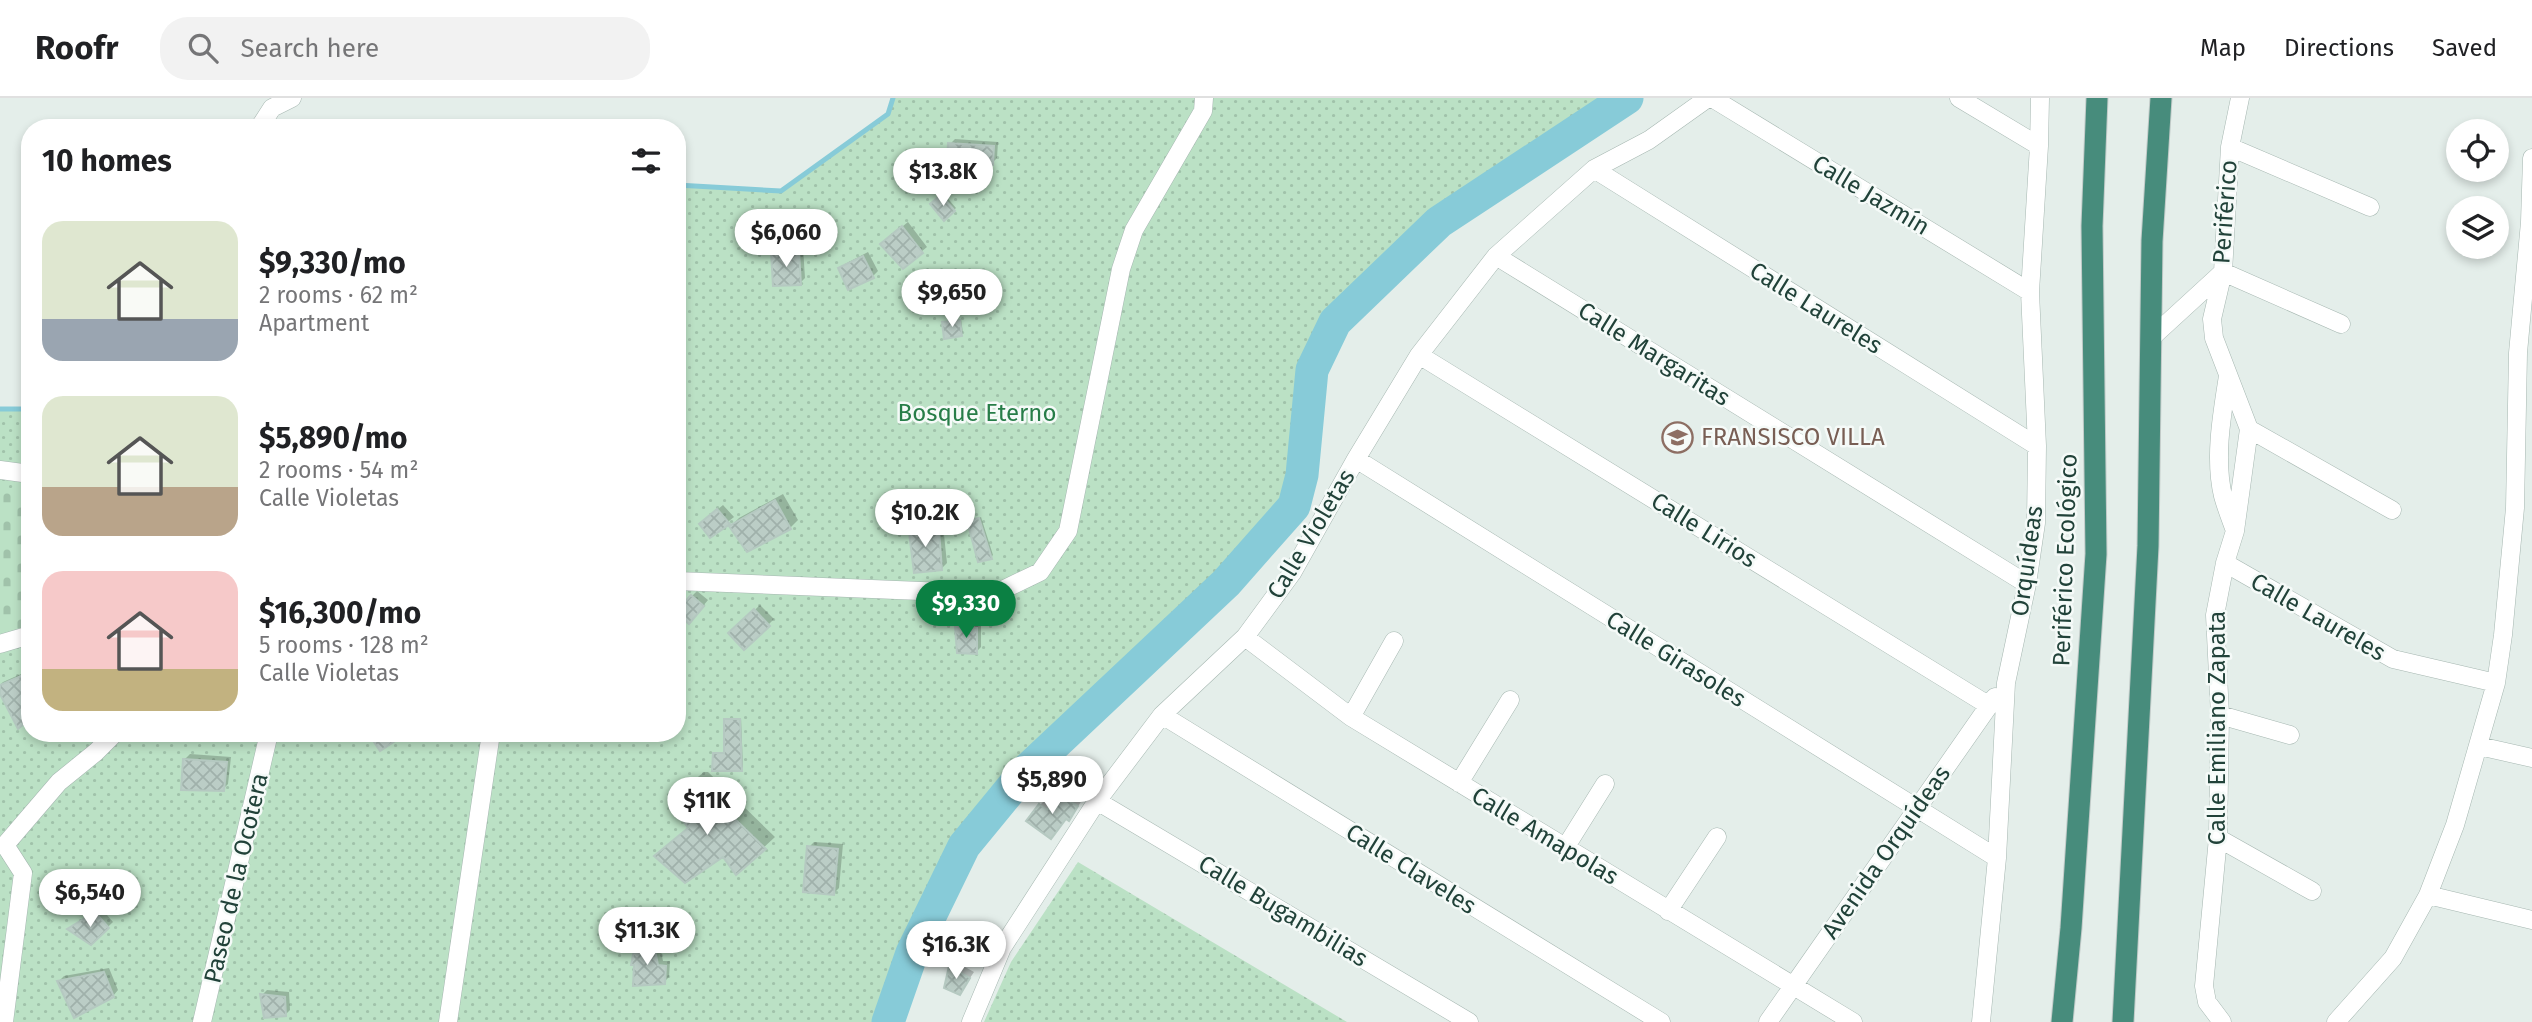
<!DOCTYPE html>
<meta charset="utf-8">
<style>
body{margin:0;font-family:"Fira Sans",sans-serif;background:#f2f2f2;color:#202124;height:100vh;display:flex;flex-direction:column;font-size:26px;white-space:nowrap}
*{box-sizing:border-box;margin:0}
p{font-size:23px;color:#757577}
.icon{flex:none;width:38px;height:38px;fill:none;stroke:currentColor;stroke-width:2;stroke-linecap:round;stroke-linejoin:round}
.map{position:relative;flex:1;overflow:hidden}
.sheet{position:absolute;left:21px;top:21px;width:665px;height:623px;display:flex;flex-direction:column;background:#fff;border-radius:28px;box-shadow:0 4px 10px #0003}
.sheet>*{flex:none}
.controls{position:absolute;left:2446px;top:21px;display:grid;gap:14px}
.controls a{display:grid;place-items:center;width:63px;height:63px;border-radius:50%;background:#fff;box-shadow:0 4px 10px #0003;font-size:35px}
.price{position:absolute;translate:-50% -60px;padding:0 16px;border-radius:24px;background:#fff;color:#222;font-size:23px;line-height:46px;filter:drop-shadow(0 2px 4px #0008)}
.price::after{content:'';position:absolute;left:50%;top:42px;width:21px;height:16px;margin-left:-10px;background:inherit;clip-path:polygon(0 0,100% 0,50% 100%)}
.price.selected{background:#0b8043;color:#fff}
ul{padding:0;list-style:none}
li{display:flex;align-items:center;gap:21px;height:175px;padding:0 21px}
li span{display:grid;place-items:center;flex:none;width:196px;height:140px;border-radius:21px;color:#555}
li>.icon{margin-inline-start:auto}
span .icon{width:84px;height:84px;fill:#fffc;stroke-width:1}
li b{font-size:30px}
h2{display:flex;justify-content:space-between;align-items:center;height:84px;padding:0 21px;font-size:30px}
header{display:flex;align-items:center;gap:42px;box-sizing:border-box;height:98px;padding:0 35px;background:#fff;border-bottom:2px solid #e0e0e0}
header strong{font-size:33px}
nav{display:flex;gap:38px;margin-inline-start:auto;font-size:24px}
.search{width:490px;height:63px;background:#f2f2f2;display:flex;align-items:center;gap:18px;box-sizing:border-box;padding:0 24px;border-radius:28px;color:#757577;font-size:26px}
.map>svg:first-child{display:block}
</style>
<header>
<strong>Roofr</strong>
<div class="search"><svg class="icon" aria-label="search" viewBox="0 0 24 24"><circle cx="10" cy="10" r="6"/><path d="M15 15l6 6"/></svg>Search here</div>
<nav><a>Map</a><a>Directions</a><a>Saved</a></nav>
</header>
<div class="map">
<svg width="2532" height="924" viewBox="0 0 2532 924">
<defs>
<pattern id="green-dots" width="8" height="8" patternUnits="userSpaceOnUse" patternTransform="scale(1.75)"><rect width="8" height="8" fill="#bbe1c5"/><path d="M2 2h.1M6 6h.1" fill="none" stroke="#a0c2aa" stroke-width="1.8" stroke-linecap="round"/></pattern>
<pattern id="cemetery-stones" width="16" height="16" patternUnits="userSpaceOnUse" patternTransform="scale(1.75)"><rect width="16" height="16" fill="#bbe1c5"/><path d="M2 7V4a2 2 0 0 1 4 0v3zM10 15v-3a2 2 0 0 1 4 0v3z" fill="#a0c2aa"/></pattern>
<pattern id="building-cross-hatch" width="8" height="8" patternUnits="userSpaceOnUse" patternTransform="scale(1.75)"><rect width="8" height="8" fill="#bbcdc6"/><path d="M0 0l8 8M0 8l8-8" fill="none" stroke="#a0b1ab"/></pattern>
</defs>
<rect width="100%" height="100%" fill="#e4eeea"/>
<!-- green -->
<path fill="url(#green-dots)" d="M 893,0 L 1627,0 L 1439,124 L 1335,224 L 1312,272 L 1302,377 L 1294,408 L 1226,485 L 1024,675 L 964,747 L 912,855 L 888,924 L 0,924 L 0,311 L 30,311 L 30,635 L 677,635 L 677,87 L 781,93 L 888,16 Z
M 1078,764 L 1347,924 L 984,924 L 1011,864 Z"/>
<!-- cemetery -->
<path fill="url(#cemetery-stones)" d="M 0,391 L 30,391 L 30,533 L 0,542 Z"/>
<!-- shadow -->
<path fill="#0003" d="M 955,41 L 998,44 L 997,60 L 992,65 L 950,46 Z
M 944,96 L 956,110 L 945,120 L 932,106 Z
M 908,124 L 927,149 L 903,169 L 887,141 Z
M 803,149 L 805,180 L 800,185 L 773,155 L 778,150 Z
M 868,154 L 878,173 L 873,178 L 840,171 L 845,166 Z
M 961,221 L 963,235 L 961,237 L 944,225 Z
M 783,396 L 798,422 L 790,430 L 731,428 L 739,420 Z
M 723,407 L 734,419 L 710,438 L 706,421 Z
M 981,419 L 993,457 L 991,459 L 969,424 Z
M 915,422 L 943,427 L 947,465 L 942,470 L 910,426 Z
M 697,493 L 708,502 L 694,519 L 692,498 Z
M 760,507 L 774,521 L 745,550 L 731,535 Z
M 962,525 L 981,525 L 981,549 L 976,554 L 957,530 Z
M 30,572 L 30,619 L 0,592 L 0,587 L 3,584 Z
M 728,620 L 741,620 L 743,669 L 741,671 L 714,656 L 726,654 L 726,622 Z
M 190,656 L 231,659 L 228,686 L 223,691 L 185,661 Z
M 704,674 L 708,674 L 775,739 L 736,775 L 723,757 L 671,701 Z
M 1063,691 L 1082,702 L 1074,715 L 1069,720 L 1067,719 L 1056,734 L 1040,707 L 1045,702 L 1051,707 Z
M 814,744 L 843,746 L 839,790 L 834,795 L 809,749 Z
M 122,782 L 124,800 L 119,805 L 82,792 L 87,787 Z
M 101,810 L 113,824 L 91,845 L 74,827 Z
M 642,843 L 659,843 L 663,863 L 670,863 L 669,879 L 664,884 L 637,848 Z
M 956,864 L 974,874 L 964,889 L 946,889 L 951,869 Z
M 109,870 L 118,892 L 113,898 L 59,883 L 64,878 Z
M 267,892 L 289,894 L 290,912 L 285,917 L 262,897 Z"/>
<g fill="none" stroke-linecap="round" stroke-linejoin="round">
<!-- stream -->
<path stroke="#87cbd8" stroke-width="5" d="M 677,87 L 781,93 L 888,16 L 893,0
M 0,311 L 30,311"/>
<!-- river -->
<path stroke="#87cbd8" stroke-width="33" d="M 888,924 L 912,855 L 964,748 L 1024,675 L 1226,485 L 1294,408 L 1302,377 L 1312,272 L 1335,224 L 1439,124 L 1627,0"/>
</g>
<!-- building -->
<path fill="url(#building-cross-hatch)" stroke="#b5c9c1" stroke-width="2" d="M 948,45 L 994,48 L 993,67 L 947,63 Z
M 941,97 L 955,113 L 944,123 L 930,106 Z
M 902,128 L 923,155 L 903,171 L 880,146 Z
M 799,153 L 801,187 L 773,188 L 771,154 Z
M 863,158 L 874,180 L 848,192 L 838,170 Z
M 960,222 L 962,238 L 944,241 L 942,224 Z
M 775,402 L 791,431 L 747,454 L 729,428 Z
M 717,411 L 730,426 L 710,440 L 699,426 Z
M 979,420 L 992,461 L 978,464 L 967,423 Z
M 908,426 L 939,432 L 942,472 L 914,475 Z
M 691,497 L 704,508 L 689,526 L 677,516 L 677,513 Z
M 754,511 L 770,528 L 744,552 L 728,535 Z
M 955,529 L 977,530 L 977,556 L 957,555 Z
M 30,574 L 30,621 L 18,631 L 0,596 L 0,587 Z
M 724,621 L 740,621 L 742,673 L 712,673 L 713,655 L 724,655 Z
M 368,635 L 407,635 L 380,653 Z
M 183,661 L 227,664 L 224,693 L 181,692 Z
M 691,684 L 697,684 L 766,751 L 736,777 L 723,759 L 685,785 L 654,758 L 688,730 L 669,701 Z
M 1056,695 L 1078,708 L 1069,723 L 1066,721 L 1051,741 L 1026,723 L 1039,706 L 1047,712 Z
M 807,748 L 838,751 L 834,797 L 803,794 Z
M 117,786 L 120,806 L 86,813 L 80,792 Z
M 95,814 L 109,830 L 91,847 L 67,831 Z
M 635,847 L 654,847 L 658,867 L 666,868 L 665,886 L 633,888 L 634,867 L 631,867 Z
M 949,868 L 970,880 L 960,897 L 944,890 Z
M 104,874 L 114,899 L 74,920 L 57,883 Z
M 260,896 L 285,899 L 286,918 L 264,920 Z"/>
<g fill="none" stroke-linecap="round" stroke-linejoin="round">
<defs>
<path id="minor" d="M 1712,0 L 2030,194
M 1959,0 L 2039,48
M 259,30 L 272,10 L 292,0
M 2230,49 L 2370,109
M 1594,71 L 2037,348
M 1496,158 L 2027,486
M 2223,174 L 2341,226
M 2151,240 L 2223,174
M 1419,257 L 1988,607
M 2228,278 C 2222,316 2214,360 2223,398 C 2226,409 2230,419 2234,430
M 2249,331 L 2392,412
M 1356,361 L 1997,760
M 0,372 L 30,376
M 2225,465 L 2393,561 L 2496,585
M 677,483 L 994,496 L 1040,474 L 1068,433 L 1121,171 L 1134,132 L 1203,13 L 1204,0
M 1245,539 L 1351,619 L 1853,924
M 0,546 L 30,537
M 1162,617 L 1661,924
M 2220,617 L 2290,637
M 1351,619 L 1394,543
M 2479,648 L 2532,660
M 1459,685 L 1510,602
M 1097,703 L 1469,924
M 2218,740 L 2312,793
M 1565,750 L 1605,686
M 2428,797 L 2532,822
M 1668,813 L 1717,739
M 4,924 L 23,775 L 5,747 L 59,684 L 96,654 L 115,635
M 202,924 L 269,635
M 448,924 L 491,635
M 971,924 L 1002,850 L 1097,703 L 1162,617 L 1245,539 L 1292,475 L 1356,361 L 1419,257 L 1496,158 L 1594,71 L 1649,42 L 1708,0
M 1768,924 L 1995,599
M 1981,924 L 1997,760 L 2006,585 L 2027,486 L 2036,425 L 2037,348 L 2030,194 L 2039,48 L 2040,0
M 2222,924 L 2207,904 L 2204,888 L 2218,740 L 2220,617 L 2215,517 L 2225,465 L 2235,433 L 2249,331 L 2214,240 L 2212,221 L 2223,174 L 2230,49 L 2240,0
M 2336,924 L 2393,860 L 2428,797 L 2455,727 L 2496,585 L 2503,537 L 2515,410 L 2518,255 L 2530,124 L 2532,60"/>
<path id="trunk" d="M 2062,924 L 2071,830 L 2096,456 L 2092,128 L 2097,0
M 2123,924 L 2148,448 L 2152,143 L 2161,0"/>
</defs>
<!-- minor casing -->
<use href="#minor" stroke="#a6b7b1" stroke-width="19"/>
<!-- trunk casing -->
<use href="#trunk" stroke="#c1cac8" stroke-width="23"/>
<!-- minor -->
<use href="#minor" stroke="#fff" stroke-width="18"/>
<!-- trunk -->
<use href="#trunk" stroke="#478c7c" stroke-width="21"/>
</g>
<!-- icons -->
<defs>
<symbol id="school-ring" viewBox="-11 -11 22 22"><circle r="9.5" fill="#f5faf8" stroke="#8d6e63" stroke-width="1.5"/><path d="M0-5L7-2L0 1L-7-2ZM-4 1L0 2.5L4 1V4Q0 6-4 4Z" fill="#8d6e63"/></symbol>
</defs>
<g fill-rule="evenodd">
<use href="#school-ring" x="1660" y="322" width="35" height="35"/>
</g>
<g text-anchor="middle" dominant-baseline="central" stroke-width="5" stroke-linejoin="round" paint-order="stroke">
<!-- street labels -->
<g font-size="24" fill="#214239" stroke="#f5faf8">
<text transform="translate(1871 97) rotate(31)">Calle Jazmín</text>
<text transform="translate(2225 114) rotate(-86)">Periférico</text>
<text transform="translate(1816 210) rotate(32)">Calle Laureles</text>
<text transform="translate(1654 256) rotate(32)">Calle Margaritas</text>
<text transform="translate(1704 432) rotate(32)">Calle Lirios</text>
<text transform="translate(1311 436) rotate(-59)">Calle Violetas</text>
<text transform="translate(2065 462) rotate(-88)">Periférico Ecológico</text>
<text transform="translate(2027 463) rotate(-82)">Orquídeas</text>
<text transform="translate(2318 519) rotate(30)">Calle Laureles</text>
<text transform="translate(1676 561) rotate(32)">Calle Girasoles</text>
<text transform="translate(2217 630) rotate(-90)">Calle Emiliano Zapata</text>
<text transform="translate(1545 738) rotate(31)">Calle Amapolas</text>
<text transform="translate(1886 754) rotate(-55)">Avenida Orquídeas</text>
<text transform="translate(1411 771) rotate(32)">Calle Claveles</text>
<text transform="translate(236 780) rotate(-77)">Paseo de la Ocotera</text>
<text transform="translate(1283 813) rotate(31)">Calle Bugambilias</text>
</g>
<!-- park labels -->
<g font-size="24" fill="#277d48" stroke="#f5faf8">
<text x="977" y="315">Bosque Eterno</text>
</g>
<!-- education labels -->
<g font-size="24" fill="#785e54" stroke="#f5faf8" text-anchor="start">
<text x="1701" y="339">FRANSISCO VILLA</text>
</g>
</g>
</svg>
<div class="controls">
<a><svg class="icon" aria-label="locate" viewBox="0 0 24 24"><circle cx="12" cy="12" r="6"/><path d="M12 2v4M12 18v4M2 12h4M18 12h4"/></svg></a>
<a><svg class="icon" aria-label="layers" viewBox="0 0 24 24"><path d="M12 4l9 5-9 5-9-5zM3 14l9 5 9-5"/></svg></a>
</div>
<b class="price" style="left:943px;top:110px">$13.8K</b>
<b class="price" style="left:786px;top:171px">$6,060</b>
<b class="price" style="left:952px;top:231px">$9,650</b>
<b class="price" style="left:925px;top:451px">$10.2K</b>
<b class="price selected" style="left:966px;top:542px">$9,330</b>
<b class="price" style="left:1052px;top:718px">$5,890</b>
<b class="price" style="left:707px;top:739px">$11K</b>
<b class="price" style="left:90px;top:831px">$6,540</b>
<b class="price" style="left:647px;top:869px">$11.3K</b>
<b class="price" style="left:956px;top:883px">$16.3K</b>
<section class="sheet">
<h2>10 homes<svg class="icon" aria-label="filters" viewBox="0 0 24 24"><path d="M4 7h16M4 17h16"/><circle cx="9" cy="7" r="2"/><circle cx="15" cy="17" r="2"/></svg></h2>
<ul>
<li><span style="background:linear-gradient(#dfe7d0 70%,#9aa5b1 0)"><svg class="icon" aria-label="home" viewBox="0 0 24 24"><path d="M3 11l9-7 9 7M6 9v11h12V9"/></svg></span><div><b>$9,330/mo</b><p>2 rooms · 62 m²</p><p>Apartment</p></div></li>
<li><span style="background:linear-gradient(#dfe7d0 65%,#b9a48a 0)"><svg class="icon" aria-label="home" viewBox="0 0 24 24"><path d="M3 11l9-7 9 7M6 9v11h12V9"/></svg></span><div><b>$5,890/mo</b><p>2 rooms · 54 m²</p><p>Calle Violetas</p></div></li>
<li><span style="background:linear-gradient(#f6c9c9 70%,#c2b280 0)"><svg class="icon" aria-label="home" viewBox="0 0 24 24"><path d="M3 11l9-7 9 7M6 9v11h12V9"/></svg></span><div><b>$16,300/mo</b><p>5 rooms · 128 m²</p><p>Calle Violetas</p></div></li>
</ul>
</section>
</div>
